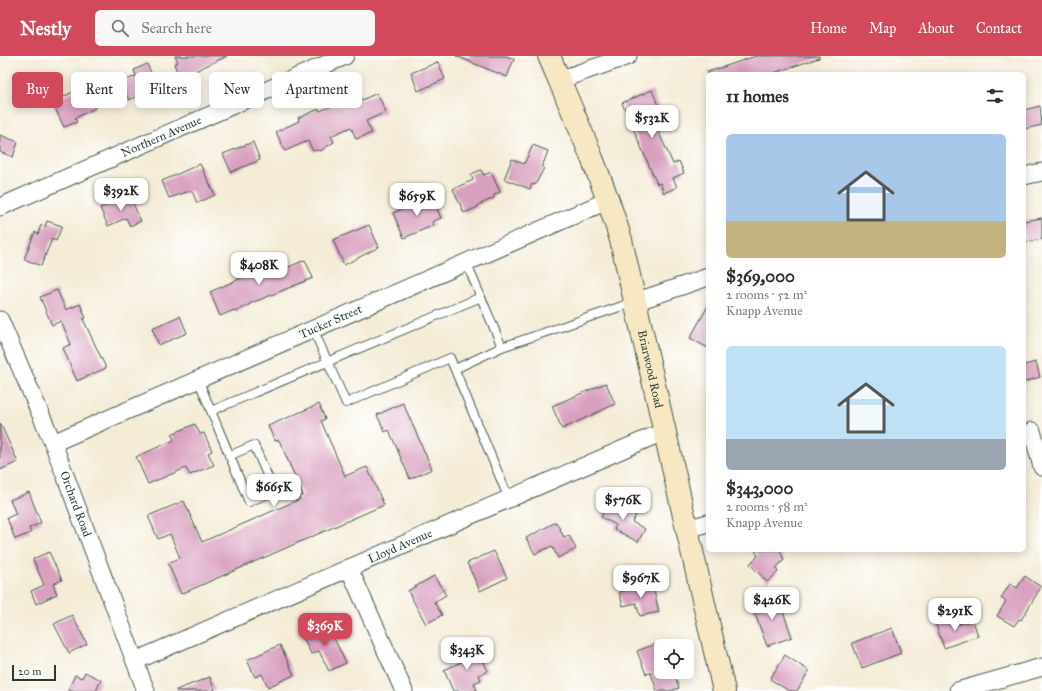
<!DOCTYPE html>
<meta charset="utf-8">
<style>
body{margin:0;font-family:"IM FELL Great Primer",serif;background:#f7f7f7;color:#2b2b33;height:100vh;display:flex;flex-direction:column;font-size:15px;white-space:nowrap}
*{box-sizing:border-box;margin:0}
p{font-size:13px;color:#7c7c81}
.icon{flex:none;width:22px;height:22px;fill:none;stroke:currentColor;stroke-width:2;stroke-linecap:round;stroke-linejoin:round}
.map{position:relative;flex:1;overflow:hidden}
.side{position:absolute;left:706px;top:16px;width:320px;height:480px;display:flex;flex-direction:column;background:#fff;border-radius:6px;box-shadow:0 2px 10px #0003}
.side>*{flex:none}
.banner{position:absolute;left:12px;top:16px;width:380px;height:36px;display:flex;gap:8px}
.fabs{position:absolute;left:654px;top:583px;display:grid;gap:8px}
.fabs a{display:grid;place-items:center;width:40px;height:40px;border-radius:6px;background:#fff;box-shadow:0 2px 10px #0003;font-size:20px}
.scale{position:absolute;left:12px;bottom:10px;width:44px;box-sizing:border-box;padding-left:4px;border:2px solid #1f3d34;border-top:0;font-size:11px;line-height:14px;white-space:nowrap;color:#1f3d34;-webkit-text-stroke:3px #fff;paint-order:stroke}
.price{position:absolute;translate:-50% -34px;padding:0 9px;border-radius:8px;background:#fff;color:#222;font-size:13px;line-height:26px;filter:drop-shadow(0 1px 2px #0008)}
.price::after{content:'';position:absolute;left:50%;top:24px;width:12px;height:9px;margin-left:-6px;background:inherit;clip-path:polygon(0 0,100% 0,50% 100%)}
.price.on{background:#d1495b;color:#fff}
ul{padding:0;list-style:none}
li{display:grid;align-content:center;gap:8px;height:212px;padding:0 20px}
li span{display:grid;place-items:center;height:124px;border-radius:6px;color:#555}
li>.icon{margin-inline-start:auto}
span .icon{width:72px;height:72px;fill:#fffc;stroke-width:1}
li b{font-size:17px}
h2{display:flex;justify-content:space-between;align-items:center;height:48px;padding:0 20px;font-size:17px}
.tag{padding:0 14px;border-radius:6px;background:#fff;box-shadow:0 2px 10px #0003;font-size:14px;line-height:36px}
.tag.on{background:#d1495b;color:#fff}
header{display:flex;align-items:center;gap:24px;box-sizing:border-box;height:56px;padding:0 20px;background:#d1495b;color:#fff}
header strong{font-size:19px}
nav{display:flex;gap:22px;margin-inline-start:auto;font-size:14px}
.search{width:280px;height:36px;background:#f7f7f7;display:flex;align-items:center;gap:10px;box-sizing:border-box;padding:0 14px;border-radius:6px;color:#7c7c81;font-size:15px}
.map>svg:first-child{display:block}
</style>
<header>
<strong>Nestly</strong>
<div class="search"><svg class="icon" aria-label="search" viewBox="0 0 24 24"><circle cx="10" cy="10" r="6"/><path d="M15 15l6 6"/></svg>Search here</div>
<nav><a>Home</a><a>Map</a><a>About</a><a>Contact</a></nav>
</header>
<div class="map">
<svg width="1042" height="635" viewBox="0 0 1042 635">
<rect width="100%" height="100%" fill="#fff"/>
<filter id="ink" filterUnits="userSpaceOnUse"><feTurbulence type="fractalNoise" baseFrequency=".025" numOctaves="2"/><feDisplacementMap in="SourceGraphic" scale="8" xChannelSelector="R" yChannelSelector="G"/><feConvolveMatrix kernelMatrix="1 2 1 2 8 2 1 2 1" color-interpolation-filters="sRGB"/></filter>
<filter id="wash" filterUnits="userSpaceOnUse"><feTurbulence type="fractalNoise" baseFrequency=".012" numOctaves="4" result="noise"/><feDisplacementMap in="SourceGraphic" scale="16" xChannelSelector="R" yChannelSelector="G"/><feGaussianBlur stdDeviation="0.9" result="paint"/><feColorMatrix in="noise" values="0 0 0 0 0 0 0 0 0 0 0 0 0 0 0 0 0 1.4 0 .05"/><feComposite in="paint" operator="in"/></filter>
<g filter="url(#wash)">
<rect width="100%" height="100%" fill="#f4ecd7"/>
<g id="blocks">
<!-- building -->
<path fill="#d89fbe" d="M 175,0 L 227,0 L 180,22 L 174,8 L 178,6 Z
M 456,0 L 506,0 L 514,3 L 507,21 Z
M 756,0 L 819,0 L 819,2 L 771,18 L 708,18 L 708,16 Z
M 438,6 L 445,23 L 418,35 L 411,17 Z
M 147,8 L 158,32 L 129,44 L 121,26 L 136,20 L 134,14 Z
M 86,30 L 95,52 L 75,62 L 77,66 L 64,71 L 52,46 Z
M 652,34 L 661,56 L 659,57 L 662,65 L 655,68 L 673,108 L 679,105 L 684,117 L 673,122 L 677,131 L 664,137 L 660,127 L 657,128 L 622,47 Z
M 377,37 L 386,56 L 366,65 L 372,77 L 356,83 L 351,71 L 331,80 L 334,86 L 320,95 L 317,94 L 313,95 L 308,85 L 285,95 L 276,76 L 299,65 L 298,62 L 319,53 L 320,55 L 354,41 L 355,43 L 360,41 L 362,44 Z
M 1040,50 L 1042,69 L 1024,73 L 1024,54 Z
M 0,79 L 18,86 L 13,101 L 0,96 Z
M 253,86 L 260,104 L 231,116 L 223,98 Z
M 533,89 L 548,95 L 542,111 L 544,112 L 535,129 L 532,128 L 530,133 L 504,123 L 512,103 L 524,108 Z
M 200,108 L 215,139 L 197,147 L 192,135 L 190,135 L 169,142 L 162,125 Z
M 481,114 L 484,119 L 491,116 L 500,136 L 494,139 L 494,142 L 478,149 L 478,151 L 464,157 L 453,133 L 473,124 L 471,118 Z
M 129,139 L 141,165 L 130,170 L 126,162 L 108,170 L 100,152 Z
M 432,141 L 441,162 L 432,166 L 434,169 L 404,182 L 393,157 Z
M 1042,162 L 1042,183 L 1026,186 L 1024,165 Z
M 47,165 L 62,170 L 56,185 L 52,183 L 41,210 L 24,203 L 35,176 L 38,178 L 41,169 L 45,171 Z
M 369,169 L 379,191 L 344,209 L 333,184 Z
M 305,204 L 313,222 L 249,248 L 249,249 L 235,256 L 234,254 L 220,260 L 210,236 L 275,207 L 279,215 Z
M 57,234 L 66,254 L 80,248 L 86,262 L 83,263 L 106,312 L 77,325 L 63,292 L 71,288 L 61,265 L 52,269 L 40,241 Z
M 708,250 L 708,292 L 690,282 Z
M 180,260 L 187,277 L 159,289 L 152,272 Z
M 1036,306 L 1040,321 L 1024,326 L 1024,309 Z
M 606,327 L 615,348 L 562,373 L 552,350 Z
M 403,347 L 432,413 L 410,423 L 389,374 L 385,376 L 377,359 Z
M 319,348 L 325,363 L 321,365 L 345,420 L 367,411 L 384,449 L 181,538 L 168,507 L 180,502 L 170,478 L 158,483 L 148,460 L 184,445 L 202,486 L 300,443 L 299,441 L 303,439 L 279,384 L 275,385 L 268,370 Z
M 0,367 L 18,406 L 0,414 Z
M 195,368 L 200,378 L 204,377 L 212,395 L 208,397 L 214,409 L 190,419 L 186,412 L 148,428 L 136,401 L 174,384 L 172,378 Z
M 29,436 L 41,467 L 29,472 L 31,477 L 15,483 L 7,462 L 16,458 L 10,444 Z
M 610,445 L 636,459 L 632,466 L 645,473 L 638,486 L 614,473 L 616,469 L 601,461 Z
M 556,466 L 564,481 L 569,479 L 576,493 L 558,502 L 552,490 L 535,498 L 526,482 Z
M 755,494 L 780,494 L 784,504 L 776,512 L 778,516 L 767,526 L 750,508 L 758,500 Z
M 494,495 L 507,522 L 480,535 L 467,507 Z
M 49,496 L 62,524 L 53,528 L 57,538 L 36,548 L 31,535 L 44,529 L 33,503 Z
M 434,520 L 446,539 L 434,546 L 442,559 L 426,568 L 408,535 Z
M 1025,520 L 1041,531 L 1021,564 L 1019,563 L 1014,570 L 997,560 L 1006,545 L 1001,542 L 1010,528 L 1017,532 Z
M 652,527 L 659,556 L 640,560 L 636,547 L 623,550 L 619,536 Z
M 778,541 L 792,581 L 767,590 L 752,550 Z
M 72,559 L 87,588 L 69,597 L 54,568 Z
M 952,560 L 955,569 L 973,564 L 978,580 L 944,592 L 935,566 Z
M 327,568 L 346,607 L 329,615 L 319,595 L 311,598 L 302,579 Z
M 892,572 L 901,597 L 862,612 L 852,587 Z
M 661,586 L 661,616 L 673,616 L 679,632 L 670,635 L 657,635 L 651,617 L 646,618 L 637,595 Z
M 280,589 L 294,619 L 268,631 L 262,618 L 255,621 L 247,604 Z
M 476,590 L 488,615 L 479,619 L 481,624 L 474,627 L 477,635 L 453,635 L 444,614 L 461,606 L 458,599 Z
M 785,599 L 809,615 L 797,635 L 789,635 L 770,623 Z
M 85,616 L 101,624 L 96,635 L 68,635 L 75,619 L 82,622 Z
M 210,621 L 215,635 L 176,635 L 176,634 Z"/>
</g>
</g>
<g filter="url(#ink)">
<use href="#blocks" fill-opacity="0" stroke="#3f574c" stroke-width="1"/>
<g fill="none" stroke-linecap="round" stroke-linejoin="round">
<defs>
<path id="lane" d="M 466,206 L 502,291
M 313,273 L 346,347 L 450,302 L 509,443
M 455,313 L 502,291 L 634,246
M 198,323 L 211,355 L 481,241
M 211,355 L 249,446 L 274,435 L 254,389 L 229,400"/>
<g id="street">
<path d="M 559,24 L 628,0"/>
<path d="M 1024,120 L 1042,116"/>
<path id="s1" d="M 0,151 L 345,0"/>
<path d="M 635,246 L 708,221"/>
<path id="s2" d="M 0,264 L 53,387 L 146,635"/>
<path d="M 1032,375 L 1042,411"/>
<path id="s3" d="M 53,387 L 609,144"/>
<path d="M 687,473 L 708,467"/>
<path d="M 349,512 L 404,635"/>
<path id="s4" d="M 135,605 L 665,375"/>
<path d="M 958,635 L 1042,611"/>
</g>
<g id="secondary">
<path id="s5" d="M 549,0 C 575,61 602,121 621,184 L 724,635"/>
</g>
</defs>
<!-- lane casing -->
<use href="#lane" stroke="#3f574c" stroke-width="10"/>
<!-- street casing -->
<use href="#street" stroke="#3f574c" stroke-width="19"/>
<!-- secondary casing -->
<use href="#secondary" stroke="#3f574c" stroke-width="24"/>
<!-- lane -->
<use href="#lane" stroke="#fff" stroke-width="8"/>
<!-- street -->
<use href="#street" stroke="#fff" stroke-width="17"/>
<!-- secondary -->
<use href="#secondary" stroke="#f8e7c3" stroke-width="22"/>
</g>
</g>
<g text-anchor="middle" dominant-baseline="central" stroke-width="3.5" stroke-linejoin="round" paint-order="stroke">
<!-- street labels -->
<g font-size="12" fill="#1f3d34" stroke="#fff">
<text stroke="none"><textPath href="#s1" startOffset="176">Northern Avenue</textPath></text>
<text stroke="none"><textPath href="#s3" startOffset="303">Tucker Street</textPath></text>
<text stroke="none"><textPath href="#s5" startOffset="330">Briarwood Road</textPath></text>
<text stroke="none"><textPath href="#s2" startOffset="199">Orchard Road</textPath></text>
<text stroke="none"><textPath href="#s4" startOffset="289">Lloyd Avenue</textPath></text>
</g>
</g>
</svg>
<div class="fabs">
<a><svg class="icon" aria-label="locate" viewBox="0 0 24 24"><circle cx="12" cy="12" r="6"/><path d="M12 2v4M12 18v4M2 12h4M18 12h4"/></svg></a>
</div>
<div class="scale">20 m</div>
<b class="price" style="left:652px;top:83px">$532K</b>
<b class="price" style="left:121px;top:156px">$392K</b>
<b class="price" style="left:417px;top:161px">$659K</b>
<b class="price" style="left:259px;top:230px">$408K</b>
<b class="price" style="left:274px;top:452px">$665K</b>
<b class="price" style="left:623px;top:465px">$576K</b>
<b class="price" style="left:641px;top:543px">$967K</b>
<b class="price" style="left:772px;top:565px">$426K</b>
<b class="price" style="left:955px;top:576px">$291K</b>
<b class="price on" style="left:325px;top:591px">$369K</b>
<b class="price" style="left:467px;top:615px">$343K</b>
<div class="banner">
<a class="tag on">Buy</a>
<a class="tag">Rent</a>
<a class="tag">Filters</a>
<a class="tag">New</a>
<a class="tag">Apartment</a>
</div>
<section class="side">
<h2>11 homes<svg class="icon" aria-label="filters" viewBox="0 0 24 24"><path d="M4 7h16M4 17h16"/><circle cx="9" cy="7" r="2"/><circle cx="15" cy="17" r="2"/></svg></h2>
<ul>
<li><span style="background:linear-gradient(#a9c7e8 70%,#c2b280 0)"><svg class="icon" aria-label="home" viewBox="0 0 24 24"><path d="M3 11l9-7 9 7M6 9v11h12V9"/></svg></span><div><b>$369,000</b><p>2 rooms · 52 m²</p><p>Knapp Avenue</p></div></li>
<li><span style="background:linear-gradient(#bfe0f5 75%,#9aa5b1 0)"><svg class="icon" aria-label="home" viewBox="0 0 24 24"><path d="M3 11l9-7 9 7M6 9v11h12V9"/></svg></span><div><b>$343,000</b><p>2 rooms · 58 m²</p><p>Knapp Avenue</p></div></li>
</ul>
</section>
</div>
